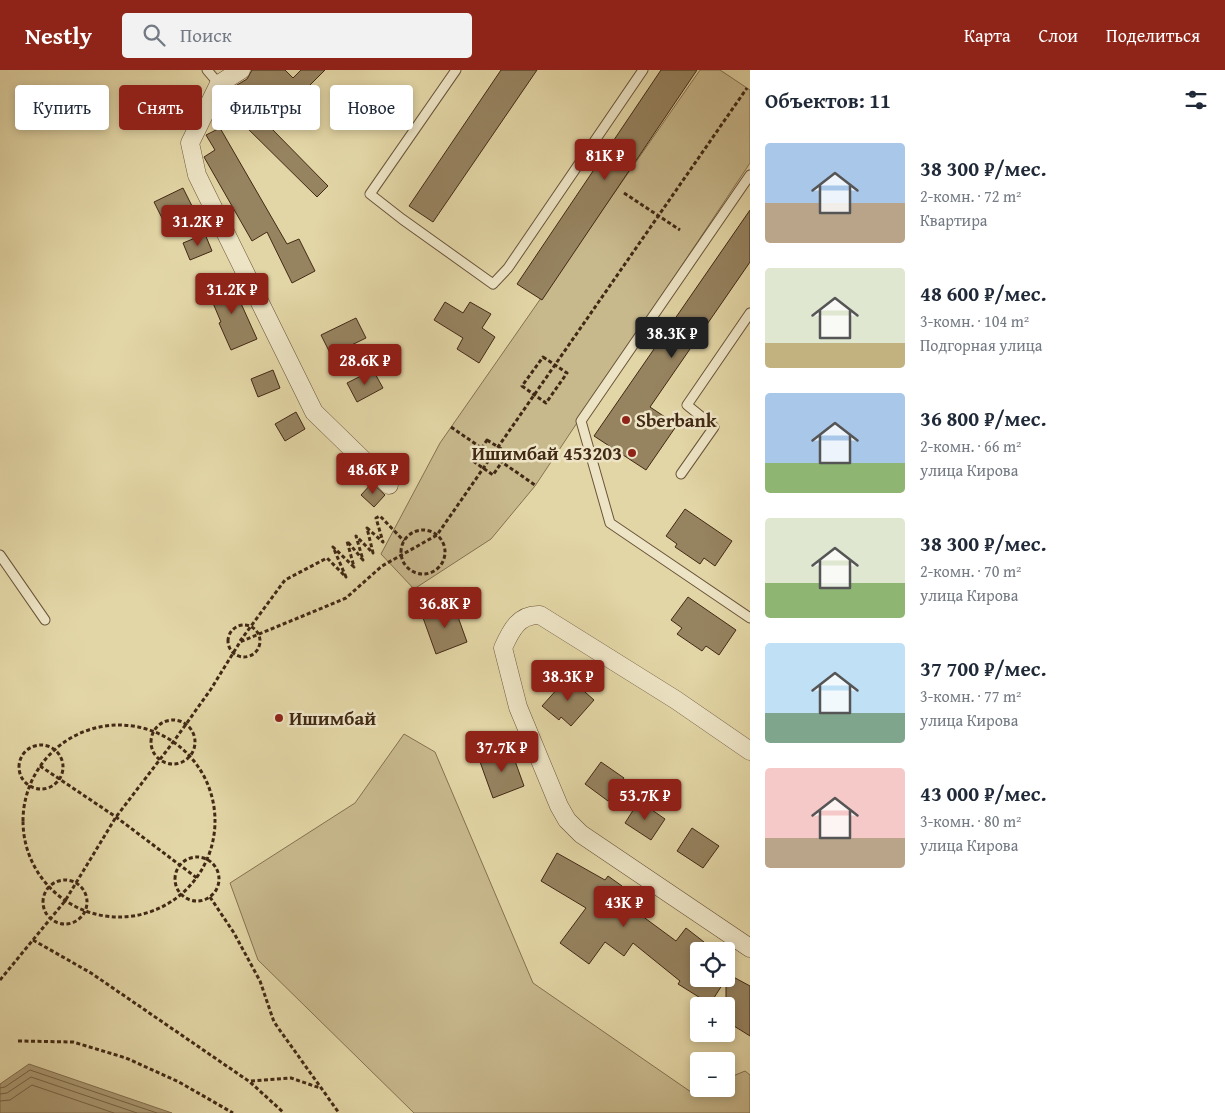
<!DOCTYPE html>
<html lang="ru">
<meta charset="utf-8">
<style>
body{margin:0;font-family:"Gentium Book Plus",serif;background:#f2f2f3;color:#1f2937;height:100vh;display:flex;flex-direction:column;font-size:19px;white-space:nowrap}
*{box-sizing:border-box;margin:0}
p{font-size:16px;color:#747a83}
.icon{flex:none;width:28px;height:28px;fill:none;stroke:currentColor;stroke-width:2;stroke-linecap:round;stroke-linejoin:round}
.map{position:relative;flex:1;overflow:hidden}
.drawer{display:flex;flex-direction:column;background:#fff;width:475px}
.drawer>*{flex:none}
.hud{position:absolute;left:15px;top:15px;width:475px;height:45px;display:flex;gap:10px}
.fabs{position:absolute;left:690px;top:872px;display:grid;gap:10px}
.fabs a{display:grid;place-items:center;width:45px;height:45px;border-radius:5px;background:#fff;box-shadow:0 2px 8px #0003;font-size:25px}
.price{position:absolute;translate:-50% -42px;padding:0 11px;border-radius:5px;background:#8f2418;color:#fff;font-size:16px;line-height:32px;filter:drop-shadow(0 1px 2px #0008)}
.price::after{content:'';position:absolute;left:50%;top:30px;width:15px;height:11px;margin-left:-8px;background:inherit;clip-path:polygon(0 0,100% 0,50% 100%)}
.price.current{background:#222;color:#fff}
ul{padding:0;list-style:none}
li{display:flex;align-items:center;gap:15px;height:125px;padding:0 15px}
li span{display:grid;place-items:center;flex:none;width:140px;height:100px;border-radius:5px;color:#555}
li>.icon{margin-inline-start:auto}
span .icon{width:60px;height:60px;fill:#fffc;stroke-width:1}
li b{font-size:21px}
h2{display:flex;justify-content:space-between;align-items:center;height:60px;padding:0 15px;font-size:21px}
.tag{padding:0 18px;border-radius:5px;background:#fff;box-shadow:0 2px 8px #0003;font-size:18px;line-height:45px}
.tag.current{background:#8f2418;color:#fff}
header{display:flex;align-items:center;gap:30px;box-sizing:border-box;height:70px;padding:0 25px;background:#8f2418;color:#fff}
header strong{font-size:24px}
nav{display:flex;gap:28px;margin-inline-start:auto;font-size:18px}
.search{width:350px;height:45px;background:#f2f2f3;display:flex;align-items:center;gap:12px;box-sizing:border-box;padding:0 18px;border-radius:5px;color:#747a83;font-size:19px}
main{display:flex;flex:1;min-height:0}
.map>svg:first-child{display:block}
</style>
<header>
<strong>Nestly</strong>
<div class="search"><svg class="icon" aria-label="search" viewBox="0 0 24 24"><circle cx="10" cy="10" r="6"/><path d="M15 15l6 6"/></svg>Поиск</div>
<nav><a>Карта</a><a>Слои</a><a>Поделиться</a></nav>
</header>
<main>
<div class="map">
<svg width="750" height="1043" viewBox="0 0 750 1043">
<rect width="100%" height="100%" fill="#e3d6a6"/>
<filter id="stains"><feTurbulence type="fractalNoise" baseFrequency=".004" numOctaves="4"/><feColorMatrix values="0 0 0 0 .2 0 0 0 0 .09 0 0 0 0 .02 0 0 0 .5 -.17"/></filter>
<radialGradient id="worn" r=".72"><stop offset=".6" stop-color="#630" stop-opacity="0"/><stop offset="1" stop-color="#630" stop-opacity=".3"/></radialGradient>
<!-- green -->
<path fill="#c8b98d" stroke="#857151" d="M 700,0 L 720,0 L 750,20 L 750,93 L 535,416 L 491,469 L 414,519 L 381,484 L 440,373 Z
M 404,664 L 435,682 L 533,913 L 691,1022 L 701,1019 L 726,1019 L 726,1009 L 745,1001 L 750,1005 L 750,1043 L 414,1043 L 258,890 L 230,813 L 355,733 Z"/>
<!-- water -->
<path fill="#ac9b75" stroke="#826d4f" d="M 29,994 L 172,1043 L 0,1043 L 0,1014 Z"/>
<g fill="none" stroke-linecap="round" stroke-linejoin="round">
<!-- shore -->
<path stroke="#776245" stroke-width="1" d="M 0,1018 L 5,1017 L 30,1000 L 157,1043
M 0,1024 L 7,1023 L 31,1007 L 137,1043
M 0,1031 L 10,1030 L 32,1015 L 114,1043"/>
</g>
<!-- building -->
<path fill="#968360" stroke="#422915" d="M 252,0 L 285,0 L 293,8 L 301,0 L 325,0 L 269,56 L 328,116 L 317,127 L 238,49 L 224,29 L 227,21 L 247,9 Z
M 501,0 L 537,0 L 433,152 L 409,136 Z
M 661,0 L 697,0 L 542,230 L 517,214 Z
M 220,58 L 287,174 L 299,169 L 315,201 L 292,213 L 267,162 L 252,171 L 204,87 L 215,80 L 206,65 Z
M 183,118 L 192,136 L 163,150 L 154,132 Z
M 750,140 L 750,192 L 650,337 L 677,355 L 646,400 L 594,366 Z
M 205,164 L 212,181 L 190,190 L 183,173 Z
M 230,209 L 257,269 L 231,280 L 219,253 L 221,252 L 207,219 Z
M 445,232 L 463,243 L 470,232 L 491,244 L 482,258 L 495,267 L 479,293 L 457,279 L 463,268 L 434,250 Z
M 356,248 L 366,268 L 331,285 L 321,265 Z
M 273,300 L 280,318 L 258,327 L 251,309 Z
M 373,300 L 383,318 L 357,332 L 347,313 Z
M 296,342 L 305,359 L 285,371 L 275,354 Z
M 372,413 L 385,425 L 374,437 L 361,425 Z
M 685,439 L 732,471 L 715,496 L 704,488 L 700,494 L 675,477 L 677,474 L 666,466 Z
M 688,527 L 736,560 L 719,585 L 706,576 L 702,581 L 677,564 L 682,558 L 671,550 Z
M 453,533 L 467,572 L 436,584 L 422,545 Z
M 568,607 L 594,630 L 571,656 L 561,647 L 559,650 L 542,636 Z
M 510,677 L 524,716 L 493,728 L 479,689 Z
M 601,692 L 624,708 L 608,731 L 585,714 Z
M 639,731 L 665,749 L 651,770 L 625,753 Z
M 692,758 L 719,776 L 703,798 L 677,781 Z
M 557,783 L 605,810 L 608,806 L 622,816 L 615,826 L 676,871 L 686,858 L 704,872 L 699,879 L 699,909 L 726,909 L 710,934 L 678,914 L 680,911 L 633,873 L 624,886 L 605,872 L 589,894 L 560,873 L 586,838 L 541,811 Z
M 726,903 L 750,916 L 750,966 L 726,951 Z"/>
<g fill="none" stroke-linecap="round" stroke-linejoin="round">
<defs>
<path id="service" d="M 207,0 L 219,14
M 456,0 L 370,124 L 402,149 L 493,214 L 508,198 L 643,0
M 750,105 L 581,351 L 610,453 L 750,548
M 681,404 L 714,357 L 687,335 L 750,243
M 0,485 L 45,550"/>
<path id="minor" d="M 241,0 L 219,14 L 190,73 L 197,105 L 314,342 L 389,415
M 750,681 L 676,630 L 540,545 C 519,544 511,560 503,578 L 518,637 L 559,736 L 567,750 L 581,764 L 750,878"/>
</defs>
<!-- service casing -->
<use href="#service" stroke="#6a5439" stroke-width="11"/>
<!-- minor casing -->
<use href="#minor" stroke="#6a5439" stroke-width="19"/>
<!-- path -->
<path stroke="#422915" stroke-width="3" stroke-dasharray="4 2.5" stroke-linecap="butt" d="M 624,123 L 680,160
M 543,287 L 567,303 L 546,333 L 522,316 Z
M 451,357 L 535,415
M 487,370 L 508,383 L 493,405 L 473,391 Z
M401 482a22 22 0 1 1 44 0a22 22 0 1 1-44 0Z
M228 571a16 16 0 1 1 32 0a16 16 0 1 1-32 0Z
M 240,571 L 285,510 L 327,488 L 346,507 L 333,477 L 354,497 L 347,471 L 363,490 L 356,466 L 373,483 L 367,458 L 383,472 L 376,448 L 380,446 L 404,471
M151 672a22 22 0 1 1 44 0a22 22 0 1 1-44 0Z
M23 751a96 96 0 1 1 192 0a96 96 0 1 1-192 0Z
M19 697a22 22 0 1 1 44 0a22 22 0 1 1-44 0Z
M 40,696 L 116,747 L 197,808
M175 809a22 22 0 1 1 44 0a22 22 0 1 1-44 0Z
M43 832a22 22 0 1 1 44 0a22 22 0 1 1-44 0Z
M 210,827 L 234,863 L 260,911 L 274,952 L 339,1043
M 33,870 L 91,903 L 250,1012 L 284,1043
M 0,910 L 65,831 L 116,747 L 174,671 L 211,619 L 240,572 L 346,528 L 382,496 L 437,465 L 747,18
M 18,971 L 73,972 L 126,988 L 179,1012 L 233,1043
M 251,1011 L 291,1008 L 320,1018"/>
<!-- service -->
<use href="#service" stroke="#ede4c5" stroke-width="9"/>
<!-- minor -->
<use href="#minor" stroke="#ede4c5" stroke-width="18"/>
</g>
<!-- markers -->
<g fill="#8f2418" stroke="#ede4c5" stroke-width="2">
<circle cx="626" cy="350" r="5"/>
<circle cx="632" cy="383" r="5"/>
<circle cx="279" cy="648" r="5"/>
</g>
<g text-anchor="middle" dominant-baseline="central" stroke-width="5" stroke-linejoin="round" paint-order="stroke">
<!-- poi labels -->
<g font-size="19" font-weight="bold" fill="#422915" stroke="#ede4c5" text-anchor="start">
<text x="636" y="350">Sberbank</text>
<text x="622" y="383" text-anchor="end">Ишимбай 453203</text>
<text x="289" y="648">Ишимбай</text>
</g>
</g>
<rect width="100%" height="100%" filter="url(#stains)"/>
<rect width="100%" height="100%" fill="url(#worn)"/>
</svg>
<div class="fabs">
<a><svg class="icon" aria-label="locate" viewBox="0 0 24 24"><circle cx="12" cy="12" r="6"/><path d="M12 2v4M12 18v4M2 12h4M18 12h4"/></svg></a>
<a>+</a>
<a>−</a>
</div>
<b class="price" style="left:605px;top:111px">81K ₽</b>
<b class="price" style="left:198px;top:177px">31.2K ₽</b>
<b class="price" style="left:232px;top:245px">31.2K ₽</b>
<b class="price current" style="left:672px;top:289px">38.3K ₽</b>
<b class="price" style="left:365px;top:316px">28.6K ₽</b>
<b class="price" style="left:373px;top:425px">48.6K ₽</b>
<b class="price" style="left:445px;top:559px">36.8K ₽</b>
<b class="price" style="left:568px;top:632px">38.3K ₽</b>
<b class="price" style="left:502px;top:703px">37.7K ₽</b>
<b class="price" style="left:645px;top:751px">53.7K ₽</b>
<b class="price" style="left:624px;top:858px">43K ₽</b>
<div class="hud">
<a class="tag">Купить</a>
<a class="tag current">Снять</a>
<a class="tag">Фильтры</a>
<a class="tag">Новое</a>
</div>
</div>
<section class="drawer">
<h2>Объектов: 11<svg class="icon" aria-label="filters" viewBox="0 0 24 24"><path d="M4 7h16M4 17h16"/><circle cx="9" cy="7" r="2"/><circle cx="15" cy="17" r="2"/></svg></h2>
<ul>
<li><span style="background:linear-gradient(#a9c7e8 60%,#b9a48a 0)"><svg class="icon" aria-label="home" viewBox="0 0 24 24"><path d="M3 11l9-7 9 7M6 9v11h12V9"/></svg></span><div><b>38 300 ₽/мес.</b><p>2-комн. · 72 m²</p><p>Квартира</p></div></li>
<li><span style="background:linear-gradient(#dfe7d0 75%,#c2b280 0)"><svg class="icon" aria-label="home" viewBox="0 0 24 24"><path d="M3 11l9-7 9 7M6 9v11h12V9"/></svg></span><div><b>48 600 ₽/мес.</b><p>3-комн. · 104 m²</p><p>Подгорная улица</p></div></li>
<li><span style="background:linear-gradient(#a9c7e8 70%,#8fb573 0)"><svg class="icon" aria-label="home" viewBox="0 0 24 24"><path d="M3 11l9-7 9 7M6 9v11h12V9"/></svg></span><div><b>36 800 ₽/мес.</b><p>2-комн. · 66 m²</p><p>улица Кирова</p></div></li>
<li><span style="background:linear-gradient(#dfe7d0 65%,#8fb573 0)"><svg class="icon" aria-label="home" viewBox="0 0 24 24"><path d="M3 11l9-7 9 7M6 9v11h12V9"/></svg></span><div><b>38 300 ₽/мес.</b><p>2-комн. · 70 m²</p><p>улица Кирова</p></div></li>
<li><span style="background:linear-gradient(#bfe0f5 70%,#7fa58c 0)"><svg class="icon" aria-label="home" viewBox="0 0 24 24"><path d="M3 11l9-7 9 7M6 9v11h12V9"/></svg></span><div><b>37 700 ₽/мес.</b><p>3-комн. · 77 m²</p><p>улица Кирова</p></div></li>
<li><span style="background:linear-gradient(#f6c9c9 70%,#b9a48a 0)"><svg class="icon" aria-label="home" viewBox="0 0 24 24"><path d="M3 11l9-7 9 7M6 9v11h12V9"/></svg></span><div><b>43 000 ₽/мес.</b><p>3-комн. · 80 m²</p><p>улица Кирова</p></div></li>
</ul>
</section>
</main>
